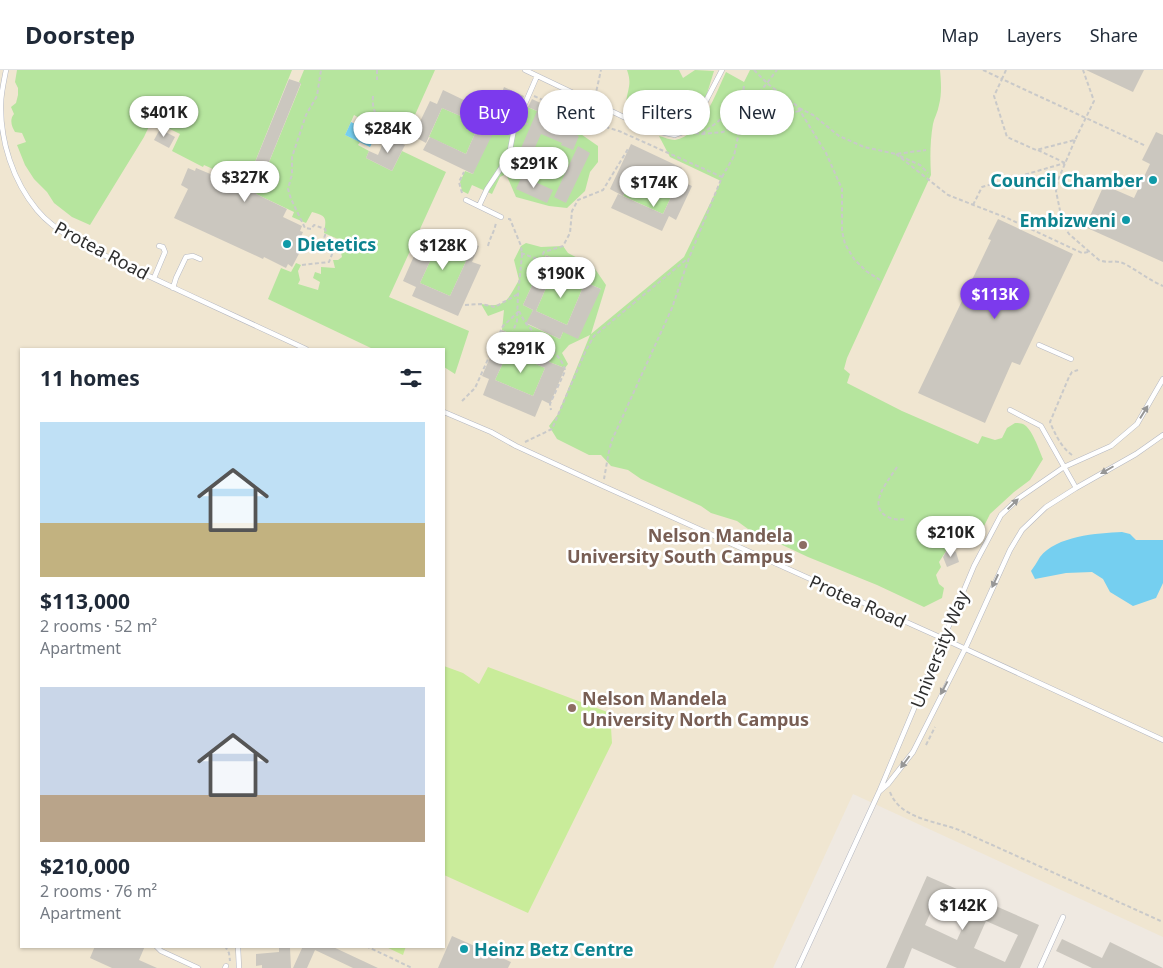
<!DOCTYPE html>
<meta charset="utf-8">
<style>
body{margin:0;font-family:"Noto Sans",sans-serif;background:#f6f6f7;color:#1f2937;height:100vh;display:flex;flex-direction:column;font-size:19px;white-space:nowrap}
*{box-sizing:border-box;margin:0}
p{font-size:16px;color:#747a83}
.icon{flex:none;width:28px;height:28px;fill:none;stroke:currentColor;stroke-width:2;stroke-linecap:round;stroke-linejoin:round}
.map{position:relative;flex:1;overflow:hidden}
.drawer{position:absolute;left:20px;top:278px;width:425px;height:600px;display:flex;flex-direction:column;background:#fff;border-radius:0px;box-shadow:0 1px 4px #0004}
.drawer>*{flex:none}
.banner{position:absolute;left:460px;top:20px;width:475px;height:45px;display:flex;gap:10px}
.price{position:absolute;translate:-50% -42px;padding:0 11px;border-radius:18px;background:#fff;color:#222;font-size:16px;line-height:32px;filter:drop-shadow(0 1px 2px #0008)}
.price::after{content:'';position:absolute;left:50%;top:30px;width:15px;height:11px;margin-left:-8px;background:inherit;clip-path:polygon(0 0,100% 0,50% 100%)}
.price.selected{background:#7c3aed;color:#fff}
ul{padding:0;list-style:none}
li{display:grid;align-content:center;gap:10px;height:265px;padding:0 20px}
li span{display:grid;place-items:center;height:155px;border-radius:0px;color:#555}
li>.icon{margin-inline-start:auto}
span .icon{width:90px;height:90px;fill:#fffc;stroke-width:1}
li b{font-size:21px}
h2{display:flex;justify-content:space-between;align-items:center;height:60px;padding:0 20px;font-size:21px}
.tag{padding:0 18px;border-radius:22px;background:#fff;box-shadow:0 1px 4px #0004;font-size:18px;line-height:45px}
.tag.selected{background:#7c3aed;color:#fff}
header{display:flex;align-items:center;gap:30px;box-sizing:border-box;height:70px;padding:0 25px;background:#fff;border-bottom:1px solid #e0e1e3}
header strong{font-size:24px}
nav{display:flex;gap:28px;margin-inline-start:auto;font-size:18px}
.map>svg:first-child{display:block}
</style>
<header>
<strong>Doorstep</strong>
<nav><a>Map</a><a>Layers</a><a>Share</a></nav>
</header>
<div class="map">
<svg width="1163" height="898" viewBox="0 0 1163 898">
<rect width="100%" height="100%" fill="#efe9e1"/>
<!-- education -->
<path fill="#f0e6d1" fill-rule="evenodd" d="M 0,0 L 1163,0 L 1163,867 L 853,724 L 773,898 L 0,898 ZM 21,279 L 444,279 L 444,876 L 21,876 Z"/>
<!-- green -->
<path fill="#b6e59e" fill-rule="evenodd" d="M 17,0 L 292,0 L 247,112 L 225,102 L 224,104 L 204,95 L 203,97 L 172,81 L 180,64 L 152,50 L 144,67 L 90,155 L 72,147 L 54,133 L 47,122 L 34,109 L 25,95 L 17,75 L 26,72 L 22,63 L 15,62 C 12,57 9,50 14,44 L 11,37 L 16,33 L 18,25 L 18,18 L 15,12 Z
M 304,0 L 435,0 L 402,74 L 369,57 L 370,54 L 354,45 L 345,65 L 360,72 L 358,75 L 369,81 L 366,88 L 392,101 L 402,81 L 446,102 L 389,227 L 469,261 L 455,304 L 444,297 L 444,279 L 373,279 L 268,229 L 281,198 L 291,202 L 296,193 L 301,195 L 298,201 L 300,210 L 298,214 L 318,220 L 320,212 L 313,208 L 315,202 L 321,204 L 321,197 L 335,198 L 333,190 L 338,190 L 342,187 L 338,169 L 324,163 C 326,149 328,146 312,142 L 306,153 L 292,147 L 294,142 L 256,124 L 301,14 L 299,12 Z
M 627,0 L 679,0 L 683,8 L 695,0 L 714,1 L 705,30 L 694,37 L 685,50 C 662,56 646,44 626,32 C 628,18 632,14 627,0 Z
M 750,0 L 940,0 C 941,11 942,24 939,35 C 938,42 934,48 933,54 C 930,71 930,88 931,105 L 847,288 L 844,299 L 850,304 L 847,313 L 902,341 L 978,374 L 982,366 L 995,370 L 1002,368 L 1007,358 L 1015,353 C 1017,353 1020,353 1023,354 C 1032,358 1039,380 1043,389 L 1030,410 L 1014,422 L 990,444 L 983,458 L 952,472 L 939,492 L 941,497 L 936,505 L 939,514 L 944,518 L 942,528 L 924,537 L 877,515 L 808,487 L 748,459 L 737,451 L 711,443 L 701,436 L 641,409 L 628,400 L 611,396 L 601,385 L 589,385 L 557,369 L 549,356 L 558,344 L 590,265 L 569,275 L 562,283 L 568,294 L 565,298 L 549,292 L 553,282 L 502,260 L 504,240 L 488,246 L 481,234 C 506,239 508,229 519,210 L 514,190 L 521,176 L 526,173 L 541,177 L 563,176 L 568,183 L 593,196 L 606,215 L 591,264 L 684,187 L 721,111 L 670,87 L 659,66 C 664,67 670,70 675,70 C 701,66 716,23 726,2 L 744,12 ZM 546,185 L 590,205 L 587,213 L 601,219 L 563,262 L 560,269 L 527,254 L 533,240 L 523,235 Z
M 501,25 L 548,46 L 551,38 L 573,48 L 575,60 L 598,76 L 598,92 L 590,102 L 585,121 L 567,138 L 549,136 L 516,127 L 506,104 L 500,107 L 492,124 L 472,115 L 468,124 L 462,121 L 460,112 L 465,101 L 473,104 L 486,57 L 493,44 L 489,42 L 502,39 Z
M 442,38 L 479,54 L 466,84 L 429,67 Z
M 637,96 L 677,114 L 663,144 L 623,126 Z
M 437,176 L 467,189 L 450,226 L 420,213 Z
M 552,204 L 583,217 L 567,255 L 536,241 Z
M 508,282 L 545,298 L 533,326 L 495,310 Z"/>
<!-- pitch -->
<path fill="#c9ec9a" d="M 444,596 L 463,603 L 479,614 L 488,597 L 610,643 L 612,673 L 528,843 L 444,805 Z
M 384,876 L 406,876 L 403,885 Z"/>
<!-- water -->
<path fill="#75cff0" d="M 351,52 L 376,65 L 370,77 L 345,65 Z
M 1122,462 L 1130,464 L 1136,470 L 1163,470 L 1163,513 L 1156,528 L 1133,536 L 1110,522 L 1103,509 L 1092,502 L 1066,503 L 1035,509 L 1031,501 C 1034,497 1037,492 1040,487 C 1056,466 1097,463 1122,462 Z"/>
<!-- building -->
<path fill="#cbc7bf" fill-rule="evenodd" d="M 1086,0 L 1144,0 L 1133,22 Z
M 289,9 L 301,13 L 256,124 L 287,139 L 283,147 L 302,156 L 300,161 L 303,162 L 299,171 L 301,172 L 300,175 L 303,176 L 292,197 L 288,194 L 286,198 L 264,187 L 263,189 L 174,148 L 188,119 L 181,115 L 188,98 L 195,101 L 196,98 L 220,108 L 221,106 L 239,114 L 240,111 L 247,112 Z
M 504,17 L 524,26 L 521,34 L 501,25 Z
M 443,20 L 493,44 L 486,57 L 494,61 L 473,104 L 423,80 L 430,67 L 466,84 L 479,54 L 442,38 L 426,73 L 413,66 L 430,31 L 437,34 Z
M 532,29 L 551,38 L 546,52 L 579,66 L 573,80 L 561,75 L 562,73 L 541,64 L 523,104 L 512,99 L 537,41 L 528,37 Z
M 160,59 L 175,67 L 169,78 L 154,70 Z
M 1156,62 L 1163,65 L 1163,192 L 1085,157 L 1104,115 L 1134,128 L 1150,94 L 1142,90 Z
M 386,66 L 405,75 L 392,101 L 366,88 L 369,81 L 378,85 Z
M 631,74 L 682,98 L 675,113 L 637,96 L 623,126 L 610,119 Z
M 578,76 L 590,83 L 566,133 L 554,127 Z
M 522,106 L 553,120 L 547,133 L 516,119 Z
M 679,110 L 692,116 L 676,150 L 669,146 L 662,161 L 611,138 L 618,124 L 663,144 Z
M 998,149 L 1073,184 L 1020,295 L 1012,292 L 985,353 L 918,323 L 991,170 L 988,169 Z
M 442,160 L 479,176 L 472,192 L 481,195 L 458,246 L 412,226 L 416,217 L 403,211 L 425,161 L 439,167 ZM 437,176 L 467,189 L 450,226 L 420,213 Z
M 546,185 L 590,205 L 587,213 L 601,219 L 578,269 L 563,262 L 560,269 L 526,253 L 533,240 L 523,235 ZM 552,204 L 583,217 L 567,255 L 536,241 Z
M 502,260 L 553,282 L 549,292 L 565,298 L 550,334 L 542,330 L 535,347 L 483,325 L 489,309 L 482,306 ZM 508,282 L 545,298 L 533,326 L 495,310 Z
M 948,478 L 956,482 L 959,492 L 947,497 L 943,487 Z
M 927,806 L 1039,855 L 1020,898 L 957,898 L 912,878 L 904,898 L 886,898 ZM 937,828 L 969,843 L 957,870 L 925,855 ZM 986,851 L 1018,865 L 1005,892 L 974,878 Z
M 452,866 L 511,892 L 508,898 L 438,898 Z
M 1062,869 L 1102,888 L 1110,872 L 1163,898 L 1092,898 L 1056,881 Z
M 95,876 L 145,876 L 139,890 L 157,898 L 112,898 L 90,888 Z
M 303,876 L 331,876 L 378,898 L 353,898 L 315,880 L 307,898 L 293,898 Z
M 279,878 L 290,878 L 291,898 L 262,898 L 262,895 L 256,896 L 256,884 L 279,882 Z"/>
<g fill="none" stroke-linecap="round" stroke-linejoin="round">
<defs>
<path id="service" d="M 6,0 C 4,11 1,23 1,34 C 0,71 13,111 37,140 C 60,168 107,186 140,202 C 195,228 250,253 306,279
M 525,0 L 651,60 L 675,65 L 686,61 L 695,52 L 722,0
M 466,130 L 501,147
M 479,136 L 487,119 L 503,95 L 510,80 L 514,59 L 537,6
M 154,208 L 165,182 L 163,177 L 159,176
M 173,218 L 176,208 L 186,187 L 193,186 L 200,189
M 1039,275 L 1071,289
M 1010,340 L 1041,356 L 1076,418
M 444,342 L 491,362 L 516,376 L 603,416 L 944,569 L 1163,670
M 880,721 L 888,714 L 913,682 L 965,579 L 1010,480 L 1022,460 L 1046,437 L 1076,418 L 1136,384 L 1163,365
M 156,876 L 161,881 L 198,898
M 238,876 L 239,898
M 225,898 L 226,896
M 798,898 L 879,722 L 974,496 L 1001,445 L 1019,428 L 1064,397 L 1111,376 L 1137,354 L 1163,309
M 1040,898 L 1063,847"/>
</defs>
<!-- service casing -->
<use href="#service" stroke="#b4b7c1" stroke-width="5.5"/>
<!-- path -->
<path stroke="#c9c9c9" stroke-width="2" stroke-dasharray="4 2.5" stroke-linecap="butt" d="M 377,0 L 377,10
M 754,0 L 768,14 L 797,36 L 826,83 L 842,119 L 842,161 L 845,174 L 854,189 L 866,201 L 880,210
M 983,0 L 1002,9 L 994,26 L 1007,67 L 1036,80 L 1075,70 L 1094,31 L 1083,0
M 1006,0 L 1002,9 L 1146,76
M 373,26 C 371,45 382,48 382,62
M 534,26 L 589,52 L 619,61 L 722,107 L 689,188 L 672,238 L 612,370 L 609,381 L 604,409
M 595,27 L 601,0
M 799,38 L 813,45 L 839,66 L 864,77 L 896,84 L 926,80
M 589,52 L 592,39
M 524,53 L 530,55
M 695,63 L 702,64 L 723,62 L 741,52 L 800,41
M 702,64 L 744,31 L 759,22
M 740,64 L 760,22 L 777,0
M 1075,70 L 1058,110 L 1056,121 L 1063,155 L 1069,164 L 1099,190 C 1108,194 1116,189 1125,194 C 1138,201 1149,210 1163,216
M 1038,80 L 1065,93
M 896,84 L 948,125 L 1007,148 L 1082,183 L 1088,182
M 900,86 L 920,95 L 928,103
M 722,107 L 734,86 L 741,52 L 744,14
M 462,123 L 459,112 L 464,102
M 973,135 L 982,117 L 1065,93
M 508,149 L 510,149 L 521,176 L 522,185 L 518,224 L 517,251 L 513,261
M 488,176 C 490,167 495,161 496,152
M 521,183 L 540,190 L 544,182 L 563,176 L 570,163 L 572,141 L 578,130 L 603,120 L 628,79
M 302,195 L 329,192 L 334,179 L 323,172 L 326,162 L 325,159 L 314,155 L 311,159 L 305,158 L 291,129 L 288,119 L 292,104 L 292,87 L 306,45 L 317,26 L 321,0
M 465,235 L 481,234 L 495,237 L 518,224
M 519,241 C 522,247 525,253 530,258 C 539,269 564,287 565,301 L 550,334 L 551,340
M 462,331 L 475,318 L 503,256 L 519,241
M 525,372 L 552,359 L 586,280 L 594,266 L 687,189
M 1072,385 C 1061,377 1055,364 1050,352 L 1069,307 L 1072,302 L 1078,300
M 897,397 C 889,410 867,434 886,446 C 893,450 898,450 906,449
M 926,675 L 935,657
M 890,722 C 900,749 936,751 959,760 L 1163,852
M 225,876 L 229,883 L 230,891
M 366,876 L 412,898"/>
<!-- service -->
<use href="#service" stroke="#fff" stroke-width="4.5"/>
</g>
<!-- one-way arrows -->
<defs><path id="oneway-solid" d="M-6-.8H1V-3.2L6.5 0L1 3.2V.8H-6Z" transform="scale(1.25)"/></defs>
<g fill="#969696">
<use href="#oneway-solid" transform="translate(1144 342) rotate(-58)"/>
<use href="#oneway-solid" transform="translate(1107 400) rotate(150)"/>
<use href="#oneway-solid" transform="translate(1013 434) rotate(-44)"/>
<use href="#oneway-solid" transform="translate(995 511) rotate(115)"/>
<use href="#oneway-solid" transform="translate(944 618) rotate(118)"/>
<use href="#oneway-solid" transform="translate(905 692) rotate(127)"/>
</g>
<!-- markers -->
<g fill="#0f9aa8" stroke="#fff" stroke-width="2">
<circle cx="1153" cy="110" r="5"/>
<circle cx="1126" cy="150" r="5"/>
<circle cx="287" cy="174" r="5"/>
<circle cx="464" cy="879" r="5"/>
</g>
<g fill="#8d6e63" stroke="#fff" stroke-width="2">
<circle cx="803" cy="475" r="5"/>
<circle cx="572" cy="638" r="5"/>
</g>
<g text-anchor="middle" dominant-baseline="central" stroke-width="5" stroke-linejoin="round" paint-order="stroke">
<!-- culture labels -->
<g font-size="18" font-weight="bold" fill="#0d838f" stroke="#fff" text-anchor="end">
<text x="1143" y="110">Council Chamber</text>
<text x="1116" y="150">Embizweni</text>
<text x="297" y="174" text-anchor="start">Dietetics</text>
<text x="474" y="879" text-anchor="start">Heinz Betz Centre</text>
</g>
<!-- street labels -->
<g font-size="18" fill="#2e2e2e" stroke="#fff">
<text transform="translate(102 180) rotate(28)">Protea Road</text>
<text transform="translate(858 531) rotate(24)">Protea Road</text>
<text transform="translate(939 579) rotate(-68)">University Way</text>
</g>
<!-- education labels -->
<g font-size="18" font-weight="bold" fill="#785e54" stroke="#fff" text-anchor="end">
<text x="793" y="465">Nelson Mandela<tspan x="793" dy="21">University South Campus</tspan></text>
<text x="582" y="628" text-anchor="start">Nelson Mandela<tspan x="582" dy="21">University North Campus</tspan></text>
</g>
</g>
</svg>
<b class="price" style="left:164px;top:68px">$401K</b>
<b class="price" style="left:388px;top:84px">$284K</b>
<b class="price" style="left:534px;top:119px">$291K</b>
<b class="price" style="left:245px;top:133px">$327K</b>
<b class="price" style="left:654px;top:138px">$174K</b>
<b class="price" style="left:443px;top:201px">$128K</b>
<b class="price" style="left:561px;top:229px">$190K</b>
<b class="price selected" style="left:995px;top:250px">$113K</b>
<b class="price" style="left:521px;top:304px">$291K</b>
<b class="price" style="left:951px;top:488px">$210K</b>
<b class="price" style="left:963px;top:861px">$142K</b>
<div class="banner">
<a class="tag selected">Buy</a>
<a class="tag">Rent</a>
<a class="tag">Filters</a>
<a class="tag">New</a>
</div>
<section class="drawer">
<h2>11 homes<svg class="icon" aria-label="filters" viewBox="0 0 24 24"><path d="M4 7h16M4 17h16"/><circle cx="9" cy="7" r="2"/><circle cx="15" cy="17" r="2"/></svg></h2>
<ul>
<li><span style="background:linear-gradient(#bfe0f5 65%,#c2b280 0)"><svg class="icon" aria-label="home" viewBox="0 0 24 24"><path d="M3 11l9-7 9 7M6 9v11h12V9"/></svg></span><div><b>$113,000</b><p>2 rooms · 52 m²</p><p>Apartment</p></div></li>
<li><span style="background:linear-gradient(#c9d6e8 70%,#b9a48a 0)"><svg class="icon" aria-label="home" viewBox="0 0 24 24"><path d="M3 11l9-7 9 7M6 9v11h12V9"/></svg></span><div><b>$210,000</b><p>2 rooms · 76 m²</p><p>Apartment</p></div></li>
</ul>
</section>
</div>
